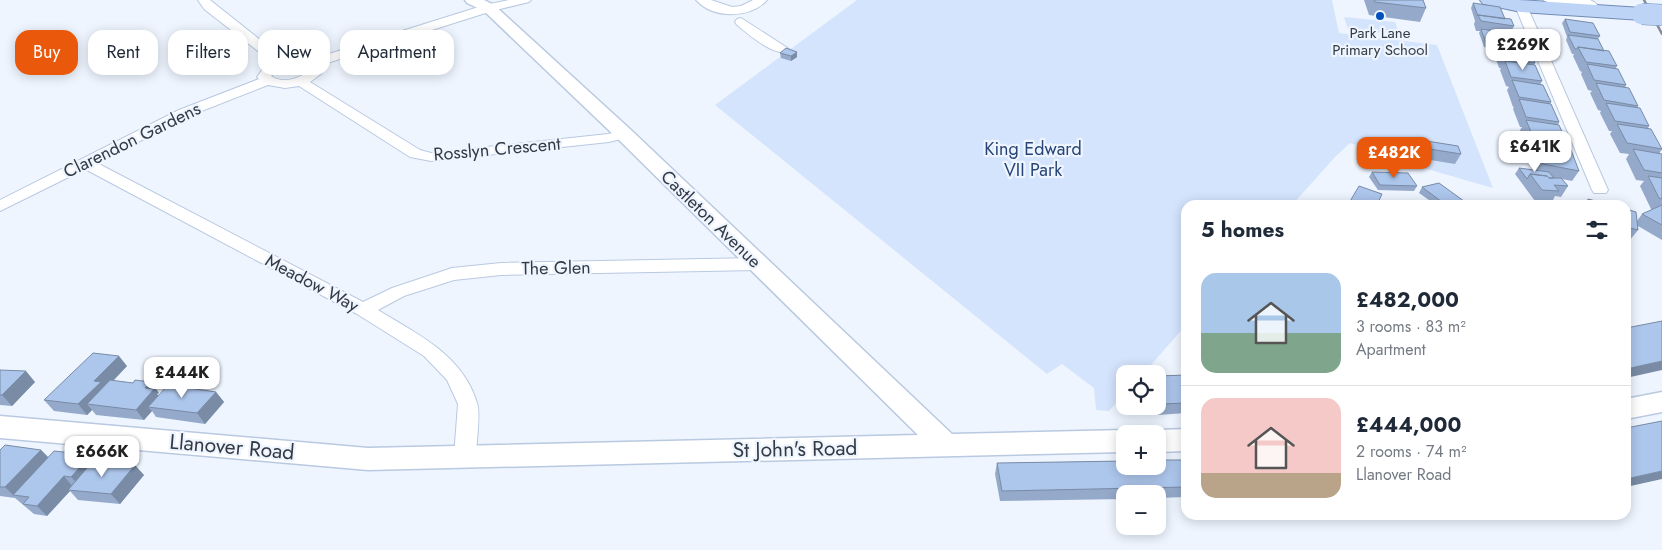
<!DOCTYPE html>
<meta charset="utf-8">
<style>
body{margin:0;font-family:Jost,sans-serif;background:#f6f6f7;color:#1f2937;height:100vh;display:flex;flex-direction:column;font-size:19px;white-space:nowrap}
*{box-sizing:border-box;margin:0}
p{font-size:16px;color:#747a83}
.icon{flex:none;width:28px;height:28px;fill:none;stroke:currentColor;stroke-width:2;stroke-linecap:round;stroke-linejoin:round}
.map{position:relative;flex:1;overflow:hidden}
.panel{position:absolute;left:1181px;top:200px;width:450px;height:320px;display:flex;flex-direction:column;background:#fff;border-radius:15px;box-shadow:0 2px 12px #0003}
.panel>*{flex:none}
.guide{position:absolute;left:15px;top:30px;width:475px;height:45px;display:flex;gap:10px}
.buttons{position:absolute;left:1116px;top:365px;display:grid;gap:10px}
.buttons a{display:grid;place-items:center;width:50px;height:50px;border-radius:10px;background:#fff;box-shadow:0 2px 12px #0003;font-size:25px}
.price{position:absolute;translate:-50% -42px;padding:0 11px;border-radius:10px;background:#fff;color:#222;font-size:16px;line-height:32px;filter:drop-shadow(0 1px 2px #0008)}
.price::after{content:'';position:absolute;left:50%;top:30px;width:15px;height:11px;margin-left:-8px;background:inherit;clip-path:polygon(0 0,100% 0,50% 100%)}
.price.on{background:#ea580c;color:#fff}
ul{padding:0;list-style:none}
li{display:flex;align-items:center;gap:15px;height:125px;padding:0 20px}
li+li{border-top:1px solid #e0e1e3}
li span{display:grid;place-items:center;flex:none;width:140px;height:100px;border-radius:15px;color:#555}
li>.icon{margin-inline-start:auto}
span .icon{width:60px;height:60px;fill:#fffc;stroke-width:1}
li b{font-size:21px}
h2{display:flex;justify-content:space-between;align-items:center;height:60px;padding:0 20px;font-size:21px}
.chip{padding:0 18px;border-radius:15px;background:#fff;box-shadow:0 2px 12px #0003;font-size:18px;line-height:45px}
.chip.on{background:#ea580c;color:#fff}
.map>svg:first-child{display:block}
</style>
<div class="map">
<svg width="1662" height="550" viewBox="0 0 1662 550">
<rect width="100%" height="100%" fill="#eef5ff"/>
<!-- green -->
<path fill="#d4e4fd" d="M 857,0 L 1332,0 L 1339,33 L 1437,45 L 1493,188 L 1427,169 L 1350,143 L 1335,157 L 1292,205 L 1186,205 L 1186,325 L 1143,374 L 1125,374 L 1125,393 L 1109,411 L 1096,410 L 1094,388 L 1062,364 L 1047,374 L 715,105 Z
M 1344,17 L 1395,22 L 1400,35 L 1348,29 Z"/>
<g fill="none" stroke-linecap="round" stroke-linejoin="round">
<defs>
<path id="minor" d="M 198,0 L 210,0 L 283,58 L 299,55 L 316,58 L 485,5 L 509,0 L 531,0 L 529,2 L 492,11 L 324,64 L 326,66 L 321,74 L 310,82 L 420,150 L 431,153 L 608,134 L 624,130 L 629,131 L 631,134 L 629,137 L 609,142 L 431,161 L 410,157 L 299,86 L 285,88 L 268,85 L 189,116 L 97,163 L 363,302 L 392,288 L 452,268 L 501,263 L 757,258 L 763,260 L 766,264 L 763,268 L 757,270 L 501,275 L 454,280 L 404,296 L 378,310 C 417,334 463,355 477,403 C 481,413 476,444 476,457 L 473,463 L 465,466 L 457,463 L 454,457 L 458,404 L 447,380 L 424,356 L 357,314 L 85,169 L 0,211 L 0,200 L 179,110 L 259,79 L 257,77 L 265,66 L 272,62 L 204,9 ZM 299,63 L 312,66 C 305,78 283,85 271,76 L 278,69 Z
M 696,0 L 711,0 L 732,7 L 741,6 L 753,0 L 767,0 C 750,19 713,19 696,0 Z
M 1543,0 L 1590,0 L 1594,2 L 1607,13 L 1601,17 L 1587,7 L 1549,3 Z
M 1521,2 L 1527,6 L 1608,190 L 1606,193 L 1594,193 L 1592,190 L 1515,6 Z
M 741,18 L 789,49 L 787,52 C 772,55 748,34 737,25 L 735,22 L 737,19 Z"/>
<path id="tertiary" d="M 465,0 L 484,0 L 494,5 L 631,130 L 952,434 L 1125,430 L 1135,434 L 1125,434 L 1125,452 L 368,470 L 0,438 L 0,416 L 368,448 L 918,435 L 617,138 L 484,11 L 467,3 Z
M 1662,392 L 1662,412 L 1626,419 L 1626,399 Z
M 1186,429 L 1186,451 L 1158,452 L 1158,434 L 1148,434 L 1158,430 Z"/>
<path id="primary" d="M 1480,0 L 1519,0 L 1642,8 L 1649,10 L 1651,14 L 1649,18 L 1642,20 L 1521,12 L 1483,4 Z"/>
</defs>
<!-- minor casing -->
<use href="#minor" stroke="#b9c9e1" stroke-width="2"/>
<!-- tertiary casing -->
<use href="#tertiary" stroke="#b9c9e1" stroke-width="3"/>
<!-- primary casing -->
<use href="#primary" stroke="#718bb5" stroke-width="2"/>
<!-- minor -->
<use href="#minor" fill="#fff" fill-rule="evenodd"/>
<!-- tertiary -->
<use href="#tertiary" fill="#fff" fill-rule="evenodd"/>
<!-- primary -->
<use href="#primary" fill="#bed4f7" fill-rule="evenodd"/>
<!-- rail -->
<path stroke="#858c96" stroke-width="2.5" d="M 1644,0 L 1662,34"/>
<defs>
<path id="primary-bridge" d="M 1642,14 L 1662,15"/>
</defs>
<!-- primary-bridge casing -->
<use href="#primary-bridge" stroke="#718bb5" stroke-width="22" stroke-linecap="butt"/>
<!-- primary-bridge -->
<use href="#primary-bridge" stroke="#bed4f7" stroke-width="21"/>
</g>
<!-- wall -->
<path fill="#95aacb" d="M 1364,0 L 1423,0 L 1426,8 L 1420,22 L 1369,15 Z
M 1473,3 L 1505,19 L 1514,26 L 1510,34 L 1515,46 L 1535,63 L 1534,65 L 1542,81 L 1540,85 L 1551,102 L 1550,104 L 1559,122 L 1558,125 L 1568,145 L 1565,149 L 1579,171 L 1572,181 L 1562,179 L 1568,186 L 1561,197 L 1555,196 L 1552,202 L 1535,201 L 1515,174 L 1519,168 L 1535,170 L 1530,154 L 1533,150 L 1527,149 L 1520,130 L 1522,127 L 1520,127 L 1513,109 L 1514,107 L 1513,107 L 1507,90 L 1509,87 L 1506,86 L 1500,70 L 1501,68 L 1499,68 L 1494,53 L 1496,49 L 1484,47 L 1479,33 L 1480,31 L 1476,31 L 1474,24 L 1475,21 L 1471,8 Z
M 1565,19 L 1600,36 L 1598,39 L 1604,51 L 1617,66 L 1615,69 L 1626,85 L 1625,88 L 1638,106 L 1636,108 L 1649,126 L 1648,128 L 1662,149 L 1659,154 L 1662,154 L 1662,240 L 1638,226 L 1638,230 L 1630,240 L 1626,239 L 1626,209 L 1637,221 L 1642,214 L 1653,209 L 1651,209 L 1640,186 L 1644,181 L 1636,180 L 1626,159 L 1629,154 L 1620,153 L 1610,134 L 1612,131 L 1609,131 L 1600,113 L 1601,111 L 1598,110 L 1590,93 L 1592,91 L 1588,90 L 1581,74 L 1582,72 L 1580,71 L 1573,56 L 1574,54 L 1572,54 L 1566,40 L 1567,37 L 1562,23 Z
M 780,53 L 797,57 L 791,61 L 781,58 Z
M 1414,139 L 1461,154 L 1455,164 L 1412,157 L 1409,149 Z
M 1372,172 L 1417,186 L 1414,191 L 1378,190 L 1369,177 Z
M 1422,187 L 1467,205 L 1436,205 L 1419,193 Z
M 1588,199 L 1611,205 L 1584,205 Z
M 127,366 L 113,381 L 159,393 L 157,394 L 158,396 L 216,392 L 224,402 L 205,424 L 156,417 L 152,411 L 144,420 L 96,415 L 92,410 L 87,415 L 54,411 L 44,400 Z
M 0,370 L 35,382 L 12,406 L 0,405 Z
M 1186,375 L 1186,413 L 1158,415 L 1154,406 L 1158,406 L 1158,376 Z
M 0,450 L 41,450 L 48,457 L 96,461 L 144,475 L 120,504 L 78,500 L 70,491 L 47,516 L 34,514 L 15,498 L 0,496 Z
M 1186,460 L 1186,497 L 1158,498 L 1158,494 L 1125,494 L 1125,499 L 1000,501 L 995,474 L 997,463 Z"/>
<!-- shaded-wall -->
<path fill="#798ba5" d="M 797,52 L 797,57 L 791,61 L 791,56 Z
M 119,356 L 127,366 L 106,388 L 87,404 L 92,410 L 87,415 L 78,404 L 94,381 Z
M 1662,361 L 1662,370 L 1626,378 L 1626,369 Z
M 26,371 L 35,382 L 12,406 L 2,395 Z
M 151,382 L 159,393 L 157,394 L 162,400 L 148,407 L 152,411 L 144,420 L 136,410 L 145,388 Z
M 216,392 L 224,402 L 205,424 L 197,413 Z
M 41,450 L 51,460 L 13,495 L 5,487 Z
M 91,455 L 100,465 L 81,487 L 71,477 Z
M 135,465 L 144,475 L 120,504 L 111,494 Z
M 1662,471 L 1662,479 L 1626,487 L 1626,479 Z
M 64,476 L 73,487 L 68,490 L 70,491 L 47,516 L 37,506 Z"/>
<!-- building -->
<path fill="#adc6ec" stroke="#798ba5" d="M 1374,0 L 1423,0 L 1426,8 L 1375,2 Z
M 1473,3 L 1500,7 L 1505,19 L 1478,15 L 1478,16 Z
M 1478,15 L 1511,19 L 1514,26 L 1481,21 Z
M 1565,19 L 1593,23 L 1600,36 L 1570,32 Z
M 1481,29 L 1510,33 L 1515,46 L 1486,43 Z
M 1568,35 L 1598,39 L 1604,51 L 1578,47 L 1577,49 L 1575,49 Z
M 1499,44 L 1528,48 L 1535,63 L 1504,59 Z
M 1578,47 L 1609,51 L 1617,66 L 1586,62 Z
M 786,48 L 797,52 L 791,56 L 780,53 Z
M 1505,61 L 1535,65 L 1542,81 L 1511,77 Z
M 1587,64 L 1618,69 L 1626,85 L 1594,80 Z
M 1512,80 L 1543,85 L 1551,102 L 1519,97 Z
M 1596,83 L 1629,88 L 1638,106 L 1604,100 Z
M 1519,99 L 1551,104 L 1559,122 L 1526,117 Z
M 1606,103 L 1640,108 L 1649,126 L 1615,121 Z
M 1526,120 L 1559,125 L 1568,145 L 1534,139 Z
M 1617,124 L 1651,129 L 1662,149 L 1627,143 Z
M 1414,139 L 1458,146 L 1461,154 L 1417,147 Z
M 1536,144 L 1571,150 L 1579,171 L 1543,164 Z
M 1633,149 L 1662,154 L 1662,173 L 1644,170 Z
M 1519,168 L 1549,172 L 1554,178 L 1549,178 L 1547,176 L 1530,174 L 1527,179 Z
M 1372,172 L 1408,173 L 1417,186 L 1380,185 Z
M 1530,174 L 1547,176 L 1549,178 L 1561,178 L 1568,186 L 1554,185 L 1559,191 L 1542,190 Z
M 1648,176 L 1662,178 L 1662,199 L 1659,198 Z
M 1439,183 L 1468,204 L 1464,205 L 1446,205 L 1422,187 Z
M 1359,186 L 1382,194 L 1377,205 L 1354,205 L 1349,203 Z
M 1588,199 L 1611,205 L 1588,205 Z
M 1662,205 L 1662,225 L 1642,214 Z
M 1626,209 L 1636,212 L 1638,230 L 1626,227 Z
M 1662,321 L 1662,361 L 1626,369 L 1626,328 Z
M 93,353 L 119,356 L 94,381 L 101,382 L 78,404 L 44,400 Z
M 0,370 L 26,371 L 2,395 L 0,395 Z
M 1186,375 L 1186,403 L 1162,404 L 1158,394 L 1158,376 Z
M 110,380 L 133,383 L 135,380 L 151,382 L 145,388 L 154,389 L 136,410 L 87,404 Z
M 168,385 L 216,392 L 197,413 L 148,407 Z
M 1662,421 L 1662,471 L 1626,479 L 1626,428 Z
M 5,445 L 41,450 L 5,487 L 0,487 L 0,450 Z
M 54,451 L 91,455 L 71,477 L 64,476 L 37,506 L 23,504 L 29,497 L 13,495 Z
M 1158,460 L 1186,460 L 1186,487 L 1002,491 L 997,463 L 1125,461 L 1125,466 L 1158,466 Z
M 93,461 L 135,465 L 111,494 L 68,490 Z"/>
<!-- markers -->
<circle fill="#0352bc" stroke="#eef5ff" stroke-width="2" cx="1380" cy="16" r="5"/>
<g text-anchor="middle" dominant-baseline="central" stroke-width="4.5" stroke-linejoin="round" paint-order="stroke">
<!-- far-poi labels -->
<g font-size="15" fill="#333a43" stroke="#eef5ff">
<text x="1380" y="33">Park Lane<tspan x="1380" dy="17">Primary School</tspan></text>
</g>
<!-- street labels -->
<g font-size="18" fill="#333a43" stroke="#eef5ff">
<text transform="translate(132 140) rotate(-26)">Clarendon Gardens</text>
<text transform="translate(497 149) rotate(-5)">Rosslyn Crescent</text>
<text transform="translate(711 219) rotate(44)">Castleton Avenue</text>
<text transform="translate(556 268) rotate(-1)">The Glen</text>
<text transform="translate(312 283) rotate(28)">Meadow Way</text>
</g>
<!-- park labels -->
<g font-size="18" fill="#264576" stroke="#eef5ff">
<text x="1033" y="149">King Edward<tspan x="1033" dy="21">VII Park</tspan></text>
</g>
<!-- near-street labels -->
<g font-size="21" fill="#333a43" stroke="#eef5ff">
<text transform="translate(232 447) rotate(5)">Llanover Road</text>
<text transform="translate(795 449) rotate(-1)">St John's Road</text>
</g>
</g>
</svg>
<div class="buttons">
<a><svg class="icon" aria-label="locate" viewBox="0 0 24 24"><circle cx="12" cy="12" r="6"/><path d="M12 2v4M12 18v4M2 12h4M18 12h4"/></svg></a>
<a>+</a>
<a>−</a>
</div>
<b class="price" style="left:1523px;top:71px">£269K</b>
<b class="price" style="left:1535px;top:173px">£641K</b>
<b class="price on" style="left:1394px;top:179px">£482K</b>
<b class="price" style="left:182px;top:399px">£444K</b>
<b class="price" style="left:102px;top:478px">£666K</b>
<div class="guide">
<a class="chip on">Buy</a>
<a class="chip">Rent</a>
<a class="chip">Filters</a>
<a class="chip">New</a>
<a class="chip">Apartment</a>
</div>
<section class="panel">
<h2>5 homes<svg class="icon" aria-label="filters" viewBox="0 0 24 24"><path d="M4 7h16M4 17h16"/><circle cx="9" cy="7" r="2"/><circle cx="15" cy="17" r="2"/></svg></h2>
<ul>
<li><span style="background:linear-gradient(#a9c7e8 60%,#7fa58c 0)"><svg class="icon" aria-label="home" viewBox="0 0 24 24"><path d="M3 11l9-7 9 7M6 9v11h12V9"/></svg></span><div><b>£482,000</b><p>3 rooms · 83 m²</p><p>Apartment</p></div></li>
<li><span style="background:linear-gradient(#f6c9c9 75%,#b9a48a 0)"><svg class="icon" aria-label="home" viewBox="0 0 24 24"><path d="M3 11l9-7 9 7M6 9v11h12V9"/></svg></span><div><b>£444,000</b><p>2 rooms · 74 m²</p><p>Llanover Road</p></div></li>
</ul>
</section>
</div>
